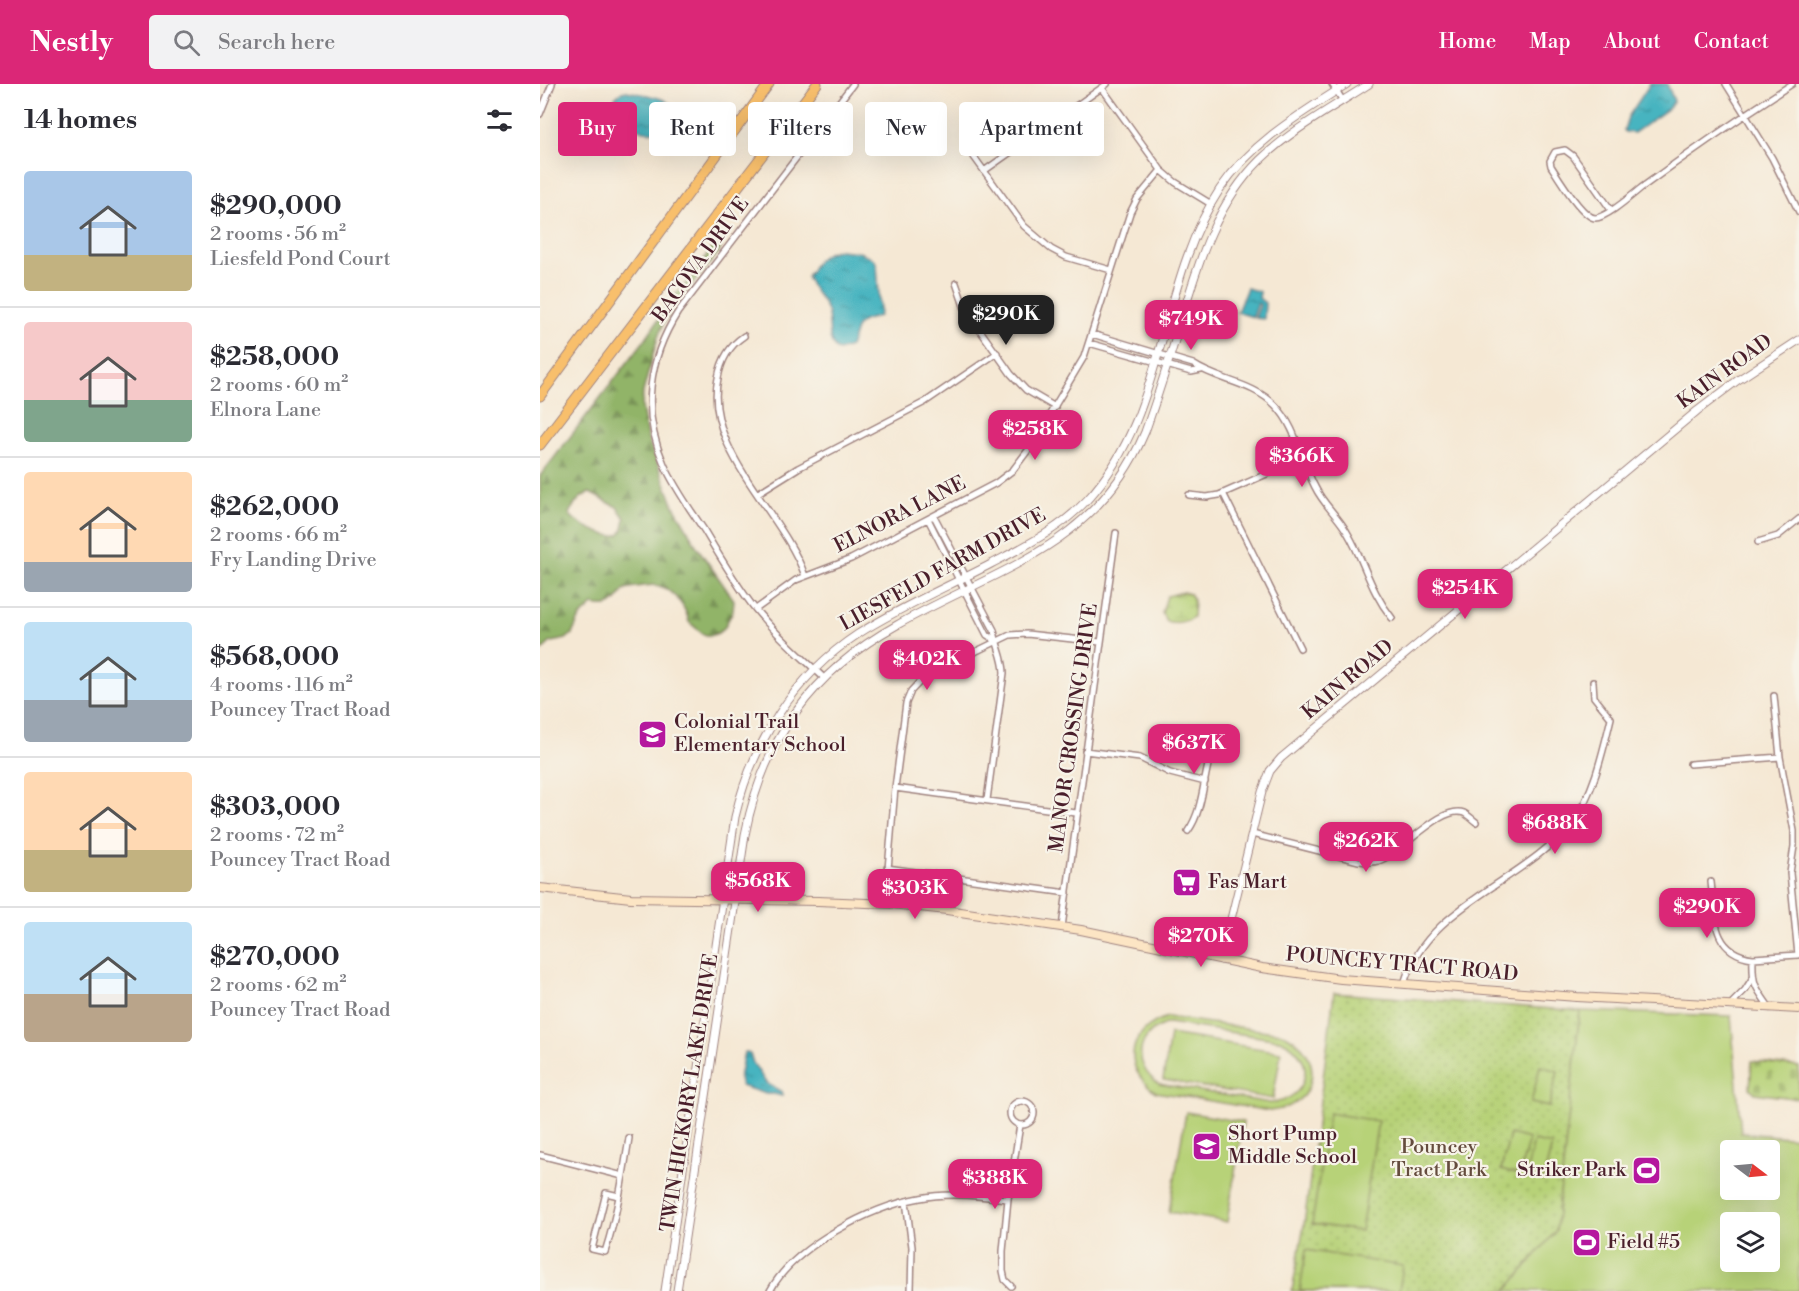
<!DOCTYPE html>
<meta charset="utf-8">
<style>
body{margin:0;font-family:"Libre Bodoni",serif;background:#f2f2f3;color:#2b2b33;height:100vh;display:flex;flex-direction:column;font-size:22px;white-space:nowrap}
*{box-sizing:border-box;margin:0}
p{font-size:20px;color:#7c7c81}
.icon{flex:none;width:33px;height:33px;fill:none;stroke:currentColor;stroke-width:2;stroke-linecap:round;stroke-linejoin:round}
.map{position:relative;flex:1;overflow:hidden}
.side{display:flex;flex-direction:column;background:#fff;width:540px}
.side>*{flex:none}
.hud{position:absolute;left:18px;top:18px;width:570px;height:54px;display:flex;gap:12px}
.needle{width:39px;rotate:106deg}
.controls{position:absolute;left:1180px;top:1056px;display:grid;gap:12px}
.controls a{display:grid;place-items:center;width:60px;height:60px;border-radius:6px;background:#fff;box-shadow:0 6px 24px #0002;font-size:30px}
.price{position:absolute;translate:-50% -51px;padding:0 14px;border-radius:12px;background:#db2777;color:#fff;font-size:20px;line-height:39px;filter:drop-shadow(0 2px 3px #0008)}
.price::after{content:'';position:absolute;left:50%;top:36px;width:18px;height:14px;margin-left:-9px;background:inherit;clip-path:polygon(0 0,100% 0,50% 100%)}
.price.selected{background:#222;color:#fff}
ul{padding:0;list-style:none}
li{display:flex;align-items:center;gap:18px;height:150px;padding:0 24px}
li+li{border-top:2px solid #e1e1e2}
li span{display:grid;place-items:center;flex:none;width:168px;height:120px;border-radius:6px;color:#555}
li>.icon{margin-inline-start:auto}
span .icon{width:72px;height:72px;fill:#fffc;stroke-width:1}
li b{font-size:26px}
h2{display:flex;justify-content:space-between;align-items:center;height:72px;padding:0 24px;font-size:26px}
.chip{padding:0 21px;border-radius:6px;background:#fff;box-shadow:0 6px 24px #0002;font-size:21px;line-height:54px}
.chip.selected{background:#db2777;color:#fff}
header{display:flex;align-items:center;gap:36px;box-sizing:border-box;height:84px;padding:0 30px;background:#db2777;color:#fff}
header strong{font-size:28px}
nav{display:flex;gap:33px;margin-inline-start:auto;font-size:21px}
.search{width:420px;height:54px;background:#f2f2f3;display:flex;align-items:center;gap:15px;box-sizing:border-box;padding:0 21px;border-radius:6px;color:#7c7c81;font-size:22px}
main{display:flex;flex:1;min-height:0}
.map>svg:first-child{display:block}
</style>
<header>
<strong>Nestly</strong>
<div class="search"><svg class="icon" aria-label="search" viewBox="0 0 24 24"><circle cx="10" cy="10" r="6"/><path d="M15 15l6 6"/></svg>Search here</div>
<nav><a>Home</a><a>Map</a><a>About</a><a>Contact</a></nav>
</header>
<main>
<section class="side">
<h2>14 homes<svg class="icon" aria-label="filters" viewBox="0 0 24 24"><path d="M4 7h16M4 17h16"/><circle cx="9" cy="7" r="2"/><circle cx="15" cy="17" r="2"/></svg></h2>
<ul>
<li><span style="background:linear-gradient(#a9c7e8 70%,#c2b280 0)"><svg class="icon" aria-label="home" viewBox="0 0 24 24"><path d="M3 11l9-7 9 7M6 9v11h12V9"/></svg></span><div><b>$290,000</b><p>2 rooms · 56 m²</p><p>Liesfeld Pond Court</p></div></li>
<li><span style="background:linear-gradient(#f6c9c9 65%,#7fa58c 0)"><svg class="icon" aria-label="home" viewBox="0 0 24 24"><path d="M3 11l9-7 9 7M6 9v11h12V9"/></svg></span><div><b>$258,000</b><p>2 rooms · 60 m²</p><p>Elnora Lane</p></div></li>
<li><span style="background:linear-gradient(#ffd9b3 75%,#9aa5b1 0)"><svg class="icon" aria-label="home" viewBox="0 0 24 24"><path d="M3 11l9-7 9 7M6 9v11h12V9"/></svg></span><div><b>$262,000</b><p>2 rooms · 66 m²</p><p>Fry Landing Drive</p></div></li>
<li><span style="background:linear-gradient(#bfe0f5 65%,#9aa5b1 0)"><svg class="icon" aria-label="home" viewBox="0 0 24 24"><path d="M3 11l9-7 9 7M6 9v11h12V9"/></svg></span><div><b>$568,000</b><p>4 rooms · 116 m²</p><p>Pouncey Tract Road</p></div></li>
<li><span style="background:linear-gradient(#ffd9b3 65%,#c2b280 0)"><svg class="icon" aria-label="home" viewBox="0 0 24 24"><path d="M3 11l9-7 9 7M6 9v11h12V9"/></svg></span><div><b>$303,000</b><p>2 rooms · 72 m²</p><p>Pouncey Tract Road</p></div></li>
<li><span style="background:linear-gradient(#bfe0f5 60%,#b9a48a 0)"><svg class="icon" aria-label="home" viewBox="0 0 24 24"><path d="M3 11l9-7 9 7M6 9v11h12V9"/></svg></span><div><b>$270,000</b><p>2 rooms · 62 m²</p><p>Pouncey Tract Road</p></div></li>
</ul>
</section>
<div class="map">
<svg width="1259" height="1207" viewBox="0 0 1259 1207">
<defs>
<pattern id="green-dots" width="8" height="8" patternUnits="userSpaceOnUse" patternTransform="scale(1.5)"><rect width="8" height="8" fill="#b7d278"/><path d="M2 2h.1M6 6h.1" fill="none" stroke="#9fb468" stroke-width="1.8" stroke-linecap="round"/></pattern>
<pattern id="forest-firs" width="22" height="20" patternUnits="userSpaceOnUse" patternTransform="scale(1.5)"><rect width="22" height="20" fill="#91b468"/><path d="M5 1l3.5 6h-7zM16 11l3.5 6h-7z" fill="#789256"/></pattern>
<pattern id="wetland-marsh" width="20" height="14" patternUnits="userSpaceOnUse" patternTransform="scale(1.5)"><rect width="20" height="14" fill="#b7d278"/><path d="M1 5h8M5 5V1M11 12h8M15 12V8" fill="none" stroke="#9fb468"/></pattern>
<pattern id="cemetery-stones" width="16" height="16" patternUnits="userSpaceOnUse" patternTransform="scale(1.5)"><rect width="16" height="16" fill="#b7d278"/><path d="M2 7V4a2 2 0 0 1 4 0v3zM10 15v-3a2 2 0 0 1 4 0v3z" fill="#9fb468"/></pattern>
<pattern id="water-ripples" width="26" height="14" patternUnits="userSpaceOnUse" patternTransform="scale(1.5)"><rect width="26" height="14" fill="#46b4c0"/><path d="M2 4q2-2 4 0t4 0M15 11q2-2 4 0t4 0" fill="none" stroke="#3c929c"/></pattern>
</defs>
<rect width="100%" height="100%" fill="#f7f3e8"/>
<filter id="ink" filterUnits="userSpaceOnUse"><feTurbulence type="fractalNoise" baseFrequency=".0167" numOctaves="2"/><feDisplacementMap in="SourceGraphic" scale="12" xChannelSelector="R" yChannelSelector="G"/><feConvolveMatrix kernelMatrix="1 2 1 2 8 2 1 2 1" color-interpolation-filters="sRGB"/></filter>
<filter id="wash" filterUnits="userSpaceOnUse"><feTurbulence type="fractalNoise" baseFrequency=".008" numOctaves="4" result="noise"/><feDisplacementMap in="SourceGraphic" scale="24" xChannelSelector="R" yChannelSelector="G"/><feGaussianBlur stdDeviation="1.35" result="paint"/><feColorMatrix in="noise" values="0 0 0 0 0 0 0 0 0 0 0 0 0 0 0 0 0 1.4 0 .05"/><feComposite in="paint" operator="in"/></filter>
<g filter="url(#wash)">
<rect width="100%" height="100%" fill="#f5e8d4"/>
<!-- green -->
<path fill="url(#green-dots)" stroke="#807852" stroke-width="1.5" d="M 794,909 L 1040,927 L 1016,1147 L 966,1207 L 752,1207 L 764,1141 Z"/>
<!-- forest -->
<path fill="url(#forest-firs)" stroke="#6e6a4a" stroke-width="1.5" fill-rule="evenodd" d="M 176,160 L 181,163 L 179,168 L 131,227 L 123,240 L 117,256 L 103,308 L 102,323 L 107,352 L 133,420 L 157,463 L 194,516 L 193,527 L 184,544 L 178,549 L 170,552 L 163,550 L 149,538 C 147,529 145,524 139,517 C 122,495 110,501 85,505 C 73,520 73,525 53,521 L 40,533 L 32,550 L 26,555 L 11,558 L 0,568 L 0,392 L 104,257 L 135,211 L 154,191 L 171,164 ZM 50,409 L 77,423 L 85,434 C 84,440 84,449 77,451 C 67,455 33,438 29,429 C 34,421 40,411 50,409 Z"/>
<!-- wetland -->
<path fill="url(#wetland-marsh)" stroke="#807852" stroke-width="1.5" d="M 643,508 L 650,510 L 654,516 L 653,533 C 647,538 634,540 626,537 L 622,529 L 627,512 Z"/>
<!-- cemetery -->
<path fill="url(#cemetery-stones)" stroke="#807852" stroke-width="1.5" d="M 1212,977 L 1259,983 L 1259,1015 L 1215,1009 L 1210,1004 Z"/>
<!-- pitch -->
<path fill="#b7d278" stroke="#807852" stroke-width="1.5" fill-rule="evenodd" d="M 1040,927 L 1191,932 L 1201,1049 L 1259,1054 L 1259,1207 L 966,1207 L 1016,1147 ZM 1191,1066 L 1230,1066 L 1230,1106 L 1191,1106 ZM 1191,1138 L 1230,1138 L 1230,1178 L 1191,1178 Z
M 628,933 L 741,949 C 788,968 779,1023 730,1027 L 616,1008 C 581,985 587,945 628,933 ZM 629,939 L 740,956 C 778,971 771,1016 730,1019 L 619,1000 C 591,981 596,948 629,939 Z
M 630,950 L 741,968 L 733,1015 L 623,996 Z
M 1000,982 L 1018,987 L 1009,1023 L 991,1019 Z
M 646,1028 L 703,1038 L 687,1138 L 629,1128 Z
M 789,1029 L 838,1037 L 821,1147 L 772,1140 Z
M 970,1050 L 989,1055 L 979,1091 L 961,1086 Z
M 994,1057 L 1012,1061 L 1003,1097 L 985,1093 Z
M 766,1166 L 863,1182 L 859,1207 L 760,1207 Z"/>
<!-- water -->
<path fill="url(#water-ripples)" stroke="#486a76" stroke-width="1.5" d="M 1110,0 L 1127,0 L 1134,17 L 1129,24 L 1094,49 L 1085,48 L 1084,46 L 1088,33 Z
M 87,7 C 99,10 113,11 124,16 C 146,27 119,63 90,40 C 84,36 79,29 74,23 L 75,14 L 82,8 Z
M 299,166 L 319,168 L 334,175 L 337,181 L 340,227 L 339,232 L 323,237 L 317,242 L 310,263 L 299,267 C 285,259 292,241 287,227 C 283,214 271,205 267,193 C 274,179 282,168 299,166 Z
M 707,204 L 720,208 L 719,214 L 725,219 L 724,235 L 715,234 L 720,221 L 718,219 L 713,233 L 697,228 Z
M 204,968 L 210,970 L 213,979 L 226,999 L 242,1008 L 242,1012 L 234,1010 L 226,1010 L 201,1002 L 199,995 Z"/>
</g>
<g filter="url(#ink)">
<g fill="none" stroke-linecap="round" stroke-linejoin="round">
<defs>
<path id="minor" d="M 792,0 L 803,17
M 1186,0 L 1232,74 L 1259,128
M 562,4 L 621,86 L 635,98 L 671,120
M 0,30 L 12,0
M 424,46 L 429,66 L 484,142 L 511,165 L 526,173 L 571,186
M 444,87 L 567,0
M 1071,126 L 1033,72 L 1025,66 L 1015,68 L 1010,77 L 1011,82 C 1018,93 1042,133 1055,134 C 1066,134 1091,112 1101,104 C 1150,68 1201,33 1252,0
M 416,199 L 425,225 L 471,290 L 486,306 L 515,323
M 552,250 L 653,280 C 678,297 712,298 735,321 C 757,343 761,377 775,403 C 783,420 798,432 807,448 C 825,478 829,505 852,534
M 204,252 C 189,262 181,277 178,294 C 163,366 243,428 265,492
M 549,259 L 651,288 L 661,286
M 218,409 L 258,384 L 385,318 L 457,269
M 683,409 L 760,564
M 649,411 L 667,413 L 679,411 L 763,374
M 394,432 L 454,546 C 456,561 464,574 464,589 L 447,716
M 388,435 L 447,551 L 456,557
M 1218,458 L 1238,452 L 1259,435
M 216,525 L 256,496 L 311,475 L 456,399 L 473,386 L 489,365 L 544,273 L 590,129 L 597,115 L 621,86
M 284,594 C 261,572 236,551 216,526 C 197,502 180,473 164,446 C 150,425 134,403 124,380 C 101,328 108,275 138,228 L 313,0
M 1234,612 L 1240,673
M 545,667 L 600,674 L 630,689 L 665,698
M 1150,680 L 1240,673 L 1254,747 L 1254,762 L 1250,789 L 1258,871 L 1213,874 C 1212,900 1215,903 1230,924
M 355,704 L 536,729
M 648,747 C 668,719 661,677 681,649
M 712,750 L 819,777 C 826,778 832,779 838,777 C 861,770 901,720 924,729 C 928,731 932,735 936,738
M 347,784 L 527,809
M 1171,798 C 1175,831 1171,869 1213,874
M 345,820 L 355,704 L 366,619 L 371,607 L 385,592 L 470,551 L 487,550 L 560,558
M 522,843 L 576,449
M 864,900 C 887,820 985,799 1033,737 C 1054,709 1063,667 1071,634 L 1054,613 L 1053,598
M 1190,921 L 1205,906 L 1212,895
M470 1029a12 12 0 1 1 24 0a12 12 0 1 1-24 0Z
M 0,1071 L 83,1092
M 79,1112 L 66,1109 L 52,1165 L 65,1168 C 77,1131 83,1093 89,1054
M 366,1117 L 372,1163 L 371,1207
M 471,1202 L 465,1196 L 463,1187 L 463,1167 L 468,1115 L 480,1041
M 230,1207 C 254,1162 331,1123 380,1114 C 409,1108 439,1112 468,1115"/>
<path id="tertiary" d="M 681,876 L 722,708 L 730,687 L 741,674 L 1157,327 L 1198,296 L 1259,256
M 125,1207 L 195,733 C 212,660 254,592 318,550 C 360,523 407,503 451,480 C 485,462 520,445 547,416 C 627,330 617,201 680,105 C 712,58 760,30 807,0
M 137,1207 L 205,751 C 223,656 272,588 357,541 C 456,485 556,464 605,348 C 619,309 631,270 643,230 C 660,173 677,119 720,76 C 751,46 792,24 829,0"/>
<path id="secondary" d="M 0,804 L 91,814 L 278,817 L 351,820 L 407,826 L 541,846 L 722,884 L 801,895 L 1037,913 L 1259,925"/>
<path id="motorway" d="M 0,312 L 229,0
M 0,361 L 277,0"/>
</defs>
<!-- minor casing -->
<use href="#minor" stroke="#a08480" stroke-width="8"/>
<!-- tertiary casing -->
<use href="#tertiary" stroke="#a08480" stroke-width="9"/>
<!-- secondary casing -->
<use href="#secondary" stroke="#a08480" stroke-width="10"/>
<!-- motorway casing -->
<use href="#motorway" stroke="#a08480" stroke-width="11"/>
<!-- minor -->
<use href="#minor" stroke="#fff" stroke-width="5"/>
<!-- tertiary -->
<use href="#tertiary" stroke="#fff" stroke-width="7"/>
<!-- secondary -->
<use href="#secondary" stroke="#fce5c4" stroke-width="8"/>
<!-- motorway -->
<use href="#motorway" stroke="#f8bf6c" stroke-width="9"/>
</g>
</g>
<!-- icons -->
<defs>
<symbol id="school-square" viewBox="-11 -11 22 22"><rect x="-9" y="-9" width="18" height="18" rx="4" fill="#b5179e" stroke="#f7f3e8"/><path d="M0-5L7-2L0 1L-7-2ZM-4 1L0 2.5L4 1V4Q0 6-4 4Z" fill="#fff"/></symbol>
<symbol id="supermarket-square" viewBox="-11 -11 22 22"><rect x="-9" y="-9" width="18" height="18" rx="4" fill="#b5179e" stroke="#f7f3e8"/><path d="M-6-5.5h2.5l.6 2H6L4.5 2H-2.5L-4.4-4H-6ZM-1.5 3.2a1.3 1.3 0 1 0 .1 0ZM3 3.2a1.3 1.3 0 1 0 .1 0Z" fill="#fff"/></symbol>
<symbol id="stadium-square" viewBox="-11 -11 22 22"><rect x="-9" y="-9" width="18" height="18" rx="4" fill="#b5179e" stroke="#f7f3e8"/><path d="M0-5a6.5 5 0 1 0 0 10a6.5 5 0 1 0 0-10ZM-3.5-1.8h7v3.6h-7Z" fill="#fff"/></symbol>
</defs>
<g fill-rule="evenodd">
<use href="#school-square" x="96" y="634" width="33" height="33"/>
<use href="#supermarket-square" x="630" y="782" width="33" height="33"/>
<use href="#school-square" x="650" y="1046" width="33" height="33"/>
<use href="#stadium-square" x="1090" y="1070" width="33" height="33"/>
<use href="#stadium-square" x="1030" y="1142" width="33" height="33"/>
</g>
<g text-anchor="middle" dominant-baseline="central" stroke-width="4.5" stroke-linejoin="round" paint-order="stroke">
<!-- street labels -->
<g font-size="20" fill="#4a1f2b" stroke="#f7f3e8">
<text transform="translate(161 176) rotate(-54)">BACOVA DRIVE</text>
<text transform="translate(1185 288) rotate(-36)">KAIN ROAD</text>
<text transform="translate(360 431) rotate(-27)">ELNORA LANE</text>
<text transform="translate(403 486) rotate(-29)">LIESFELD FARM DRIVE</text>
<text transform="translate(808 596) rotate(-40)">KAIN ROAD</text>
<text transform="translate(534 644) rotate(-82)">MANOR CROSSING DRIVE</text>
<text transform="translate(862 881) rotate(5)">POUNCEY TRACT ROAD</text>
<text transform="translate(150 1009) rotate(-81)">TWIN HICKORY LAKE DRIVE</text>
</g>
<!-- poi labels -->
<g font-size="20" fill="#4a1f2b" stroke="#f7f3e8" text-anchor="start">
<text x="134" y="638">Colonial Trail<tspan x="134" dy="23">Elementary School</tspan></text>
<text x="668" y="798">Fas Mart</text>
<text x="688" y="1050">Short Pump<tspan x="688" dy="23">Middle School</tspan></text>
<text x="1086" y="1086" text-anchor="end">Striker Park</text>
<text x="1067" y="1158">Field #5</text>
</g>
<!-- park labels -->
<g font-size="20" fill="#654c3e" stroke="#f7f3e8">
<text x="899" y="1063">Pouncey<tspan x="899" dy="23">Tract Park</tspan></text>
</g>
</g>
</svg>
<div class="controls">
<a><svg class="needle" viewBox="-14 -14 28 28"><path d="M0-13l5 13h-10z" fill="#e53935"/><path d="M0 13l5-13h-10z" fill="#7c7c81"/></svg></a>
<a><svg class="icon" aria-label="layers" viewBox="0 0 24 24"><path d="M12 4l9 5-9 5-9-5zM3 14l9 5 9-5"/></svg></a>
</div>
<b class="price selected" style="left:466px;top:262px">$290K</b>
<b class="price" style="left:651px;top:267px">$749K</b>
<b class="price" style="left:495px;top:377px">$258K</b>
<b class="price" style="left:762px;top:404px">$366K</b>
<b class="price" style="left:925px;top:536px">$254K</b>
<b class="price" style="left:387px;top:607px">$402K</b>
<b class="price" style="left:654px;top:691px">$637K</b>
<b class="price" style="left:1015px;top:771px">$688K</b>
<b class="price" style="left:826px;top:789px">$262K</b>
<b class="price" style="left:218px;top:829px">$568K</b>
<b class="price" style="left:375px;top:836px">$303K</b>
<b class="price" style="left:1167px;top:855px">$290K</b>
<b class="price" style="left:661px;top:884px">$270K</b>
<b class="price" style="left:455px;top:1126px">$388K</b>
<div class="hud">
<a class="chip selected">Buy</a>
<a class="chip">Rent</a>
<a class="chip">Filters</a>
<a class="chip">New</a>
<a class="chip">Apartment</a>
</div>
</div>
</main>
